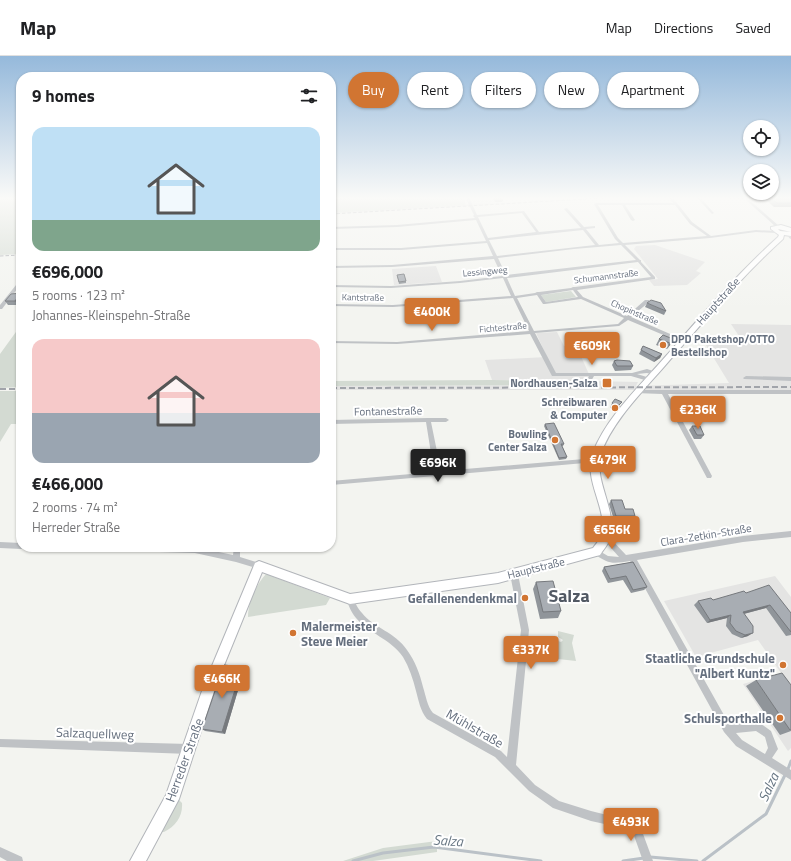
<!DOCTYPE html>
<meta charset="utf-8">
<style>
body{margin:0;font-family:"Titillium Web",sans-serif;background:#f2f2f2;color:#202124;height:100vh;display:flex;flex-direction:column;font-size:15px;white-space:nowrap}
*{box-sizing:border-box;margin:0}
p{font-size:13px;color:#757577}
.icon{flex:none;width:22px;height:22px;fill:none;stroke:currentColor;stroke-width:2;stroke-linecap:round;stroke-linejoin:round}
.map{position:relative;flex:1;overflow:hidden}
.details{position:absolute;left:16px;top:16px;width:320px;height:480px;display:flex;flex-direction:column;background:#fff;border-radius:16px;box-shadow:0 1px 3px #0004}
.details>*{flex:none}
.top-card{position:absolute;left:348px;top:16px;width:380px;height:36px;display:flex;gap:8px}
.controls{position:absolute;left:743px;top:64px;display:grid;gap:8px}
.controls a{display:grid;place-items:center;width:36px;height:36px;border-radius:50%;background:#fff;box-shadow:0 1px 3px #0004;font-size:20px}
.price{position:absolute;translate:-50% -34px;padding:0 9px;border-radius:4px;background:#d17532;color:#fff;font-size:13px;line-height:26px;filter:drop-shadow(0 1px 2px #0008)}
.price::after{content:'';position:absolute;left:50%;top:24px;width:12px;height:9px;margin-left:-6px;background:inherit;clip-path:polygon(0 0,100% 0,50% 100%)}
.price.active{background:#222;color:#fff}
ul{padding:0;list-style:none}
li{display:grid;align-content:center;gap:8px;height:212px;padding:0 16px}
li span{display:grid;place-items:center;height:124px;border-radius:12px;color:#555}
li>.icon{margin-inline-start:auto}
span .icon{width:72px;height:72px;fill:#fffc;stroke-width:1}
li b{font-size:17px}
h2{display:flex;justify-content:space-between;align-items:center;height:48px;padding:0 16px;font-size:17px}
.chip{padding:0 14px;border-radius:18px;background:#fff;box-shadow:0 1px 3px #0004;font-size:14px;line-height:36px}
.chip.active{background:#d17532;color:#fff}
header{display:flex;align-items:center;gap:24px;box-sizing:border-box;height:56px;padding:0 20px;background:#fff;border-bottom:1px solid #e0e0e0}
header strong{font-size:19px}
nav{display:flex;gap:22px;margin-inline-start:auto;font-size:14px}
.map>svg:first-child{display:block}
</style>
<header>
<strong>Map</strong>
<nav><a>Map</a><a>Directions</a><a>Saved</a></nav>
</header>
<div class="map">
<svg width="791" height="805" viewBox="0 0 791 805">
<rect width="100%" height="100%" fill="#f3f4f0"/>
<!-- built -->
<path fill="#e4e4e3" d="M 469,141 L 500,141 L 504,147 L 539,145 L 536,141 L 628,141 L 331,158 L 331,157 L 471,148 Z
M 655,189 L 705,206 L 696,215 L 701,217 L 687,229 L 654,230 L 649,224 L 658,223 L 634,193 L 636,190 Z
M 436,210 L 442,226 L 394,229 L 392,213 Z
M 731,268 L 791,269 L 791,334 L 331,334 L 331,330 L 536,329 L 540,328 L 591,325 L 492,324 L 485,304 L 547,301 L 536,277 L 557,276 L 564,290 L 576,289 L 592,325 L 638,326 L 636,330 L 729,327 L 704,286 L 743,286 Z
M 775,520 L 791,541 L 791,692 L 788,695 L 743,628 L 781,617 L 758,584 L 696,601 L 664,545 Z"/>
<!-- green -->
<path fill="#d3dad2" d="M 0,141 L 21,141 L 21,198 L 0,199 Z
M 331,141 L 463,141 L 466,149 L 331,157 Z
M 571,235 L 576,241 L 546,246 L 541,239 Z
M 21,269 L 21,331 L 0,332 L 0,298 Z
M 492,324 L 592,325 L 592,328 L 540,328 L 536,329 L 331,330 L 331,325 Z
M 0,335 L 21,335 L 21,368 L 11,368 L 0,386 Z
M 266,518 L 330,542 L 326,549 L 248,561 C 248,546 256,529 266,518 Z
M 558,575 L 574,579 L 572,587 L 576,605 L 558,603 L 558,585 L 561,586 L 563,584 L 558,581 Z
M 178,743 L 182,747 C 183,760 176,770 164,776 L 161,776 Z
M 437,785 L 437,796 L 373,805 L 343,805 L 383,792 Z"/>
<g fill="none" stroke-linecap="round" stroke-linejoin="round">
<!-- stream -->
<path stroke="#bac1c7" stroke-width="3" d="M 788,713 L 791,705
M 650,801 L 697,805
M 353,805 L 383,797 L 434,791 L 541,805
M 623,805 L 644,802
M 703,805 L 766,758 L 785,719"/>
<defs>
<path id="secondary" d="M 781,169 L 791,172 L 791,176 L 778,173 L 780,175 L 791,176 L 791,180 L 784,179 L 783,183 C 741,221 706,263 669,305 C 647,331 611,366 601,398 C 593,427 619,454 609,484 C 608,489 603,494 600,499 L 498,527 L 350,548 L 262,516 L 216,629 L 179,743 L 146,805 L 130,805 L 166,739 L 204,629 L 255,507 L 259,505 L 350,538 L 498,517 L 593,492 C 595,489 598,486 600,482 C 611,455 582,426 593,396 C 608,359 640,330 666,300 C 702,259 737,218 778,181 L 779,179 L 771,173 L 771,171 Z"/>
</defs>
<!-- secondary casing -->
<use href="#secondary" stroke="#b2b5ba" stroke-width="2"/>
<!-- street -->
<path fill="#bfc2c5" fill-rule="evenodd" d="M 348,141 L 355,141 L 331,146 L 331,144 Z
M 465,141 L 469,141 L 477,159 L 524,155 L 539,176 L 581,172 L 564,153 L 567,152 L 584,171 L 595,170 L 595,172 L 586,173 L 599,189 L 619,187 L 615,183 L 594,148 L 596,147 L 673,147 L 668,141 L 746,141 L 779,170 L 776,171 L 745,143 L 701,142 L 713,156 L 714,157 L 712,158 L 697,142 L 673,142 L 692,166 L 711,180 L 756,174 L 776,175 L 778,176 L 776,177 L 756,176 L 710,182 L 625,189 L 640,204 L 641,204 L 641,206 L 655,221 L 655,223 L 577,234 L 583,241 L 627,260 L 645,244 L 649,244 L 649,246 L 631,261 L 684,284 L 684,286 L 680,286 L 628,264 L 619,270 L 535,277 L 556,317 L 632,317 L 647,313 L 656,316 L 656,318 L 654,319 L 647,317 L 637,318 L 650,322 L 651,323 L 648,325 L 631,320 L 594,320 L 590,327 L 588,328 L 585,326 L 589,320 L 552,320 L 530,278 L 397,288 L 331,287 L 331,285 L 397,286 L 529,275 L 513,242 L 393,251 L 331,250 L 331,248 L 393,249 L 511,240 L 503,222 L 460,227 L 391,232 L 331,231 L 331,229 L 391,230 L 460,225 L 502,220 L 494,203 L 392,211 L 331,212 L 331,210 L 392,209 L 493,200 L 487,187 L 401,194 L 331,194 L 331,192 L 401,192 L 486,185 L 476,164 L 397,171 L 331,173 L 331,171 L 397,169 L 475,162 L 473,160 L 474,159 ZM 598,149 L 622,149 L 631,164 L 633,165 L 635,164 L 625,149 L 675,149 L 690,168 L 707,180 L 623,187 L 618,182 ZM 522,157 L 536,176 L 488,182 L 478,161 ZM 583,174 L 595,189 L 497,200 L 489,184 ZM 621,189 L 636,204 L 506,219 L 498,202 L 574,193 ZM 638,206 L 651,221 L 575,231 L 573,231 L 571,232 L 539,236 L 537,236 L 535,237 L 515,240 L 507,222 ZM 573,234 L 578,241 L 546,246 L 541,239 ZM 537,239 L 543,248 L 545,248 L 581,243 L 624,262 L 618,268 L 534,275 L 517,242 Z
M 788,177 L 791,178 L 791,183 L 789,182 Z
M 20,224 L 21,224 L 21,228 L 2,253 L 0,253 L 0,249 Z
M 746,320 L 791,321 L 791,325 L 744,323 L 743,322 Z
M 637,334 L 791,334 L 791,338 L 668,338 L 712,420 L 711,422 L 707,422 L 662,338 L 635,337 L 634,336 L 635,335 Z
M 428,362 L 446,362 L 449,364 L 446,366 L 431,366 L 441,415 L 596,402 L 598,402 L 599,404 L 598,406 L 596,406 L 331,429 L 331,425 L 434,416 L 426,366 L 331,368 L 331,364 Z
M 791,475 L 791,481 L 743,486 L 637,504 L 729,668 L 757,666 L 760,667 L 771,675 L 778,693 L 772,702 L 791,714 L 791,724 L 736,690 L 724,676 L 630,505 C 612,508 609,508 594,498 L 593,496 L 594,494 L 596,493 L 608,500 L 619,501 L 604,484 L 603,482 L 604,480 L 606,479 L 608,480 L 626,499 L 743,480 ZM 756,675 L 765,681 L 768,692 L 765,698 L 742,684 L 736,677 Z
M 0,486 L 21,487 L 21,491 L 24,491 L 21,493 L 0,492 Z
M 84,491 L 195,491 L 233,499 L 234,491 L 240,491 L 240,501 L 262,508 L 263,510 L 262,512 L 259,513 L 236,506 L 195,497 L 87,494 L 85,493 Z
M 514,515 L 517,516 L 518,518 L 529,574 L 516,709 L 535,729 L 559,745 L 591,755 L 639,767 L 653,805 L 643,805 L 632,774 L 591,765 L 553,752 L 529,735 L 495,701 L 427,663 C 420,654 419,646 416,635 C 413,623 409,611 403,601 C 390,582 369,578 356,562 C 351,556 349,550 346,543 L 347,541 L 350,539 L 353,541 C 355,546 357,552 362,557 C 374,572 395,576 407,594 C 415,605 420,618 423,631 C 426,640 427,650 433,657 L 501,695 L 507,701 L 521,574 L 510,518 L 511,516 Z
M 0,683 L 189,688 L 192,690 L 194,693 L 192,696 L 189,698 L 0,691 Z
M 0,791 L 22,801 L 23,805 L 7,805 L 0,801 Z"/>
<!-- secondary -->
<use href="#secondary" fill="#fff" fill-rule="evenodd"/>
<!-- rail-far1 -->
<path stroke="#a1a4aa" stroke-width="1" stroke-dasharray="3.5 2" stroke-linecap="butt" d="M 331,158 L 620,141
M 0,200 L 21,199"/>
<!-- rail -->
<path stroke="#a1a4aa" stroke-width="2" stroke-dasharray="6 3" stroke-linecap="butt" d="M 331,332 L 791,331
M 0,333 L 21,333"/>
</g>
<!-- wall -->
<path fill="#90959a" d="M 492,141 L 500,141 L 503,144 L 502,146 L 495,146 Z
M 765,141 L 791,141 L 791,151 L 774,151 L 764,142 Z
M 397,219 L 406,225 L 406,227 L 399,228 Z
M 21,237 L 21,245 L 18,249 L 8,249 L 5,245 Z
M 647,247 L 666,255 L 664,259 L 645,251 Z
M 659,283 L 673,283 L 670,289 L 667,293 L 656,289 Z
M 643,290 L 662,298 L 660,302 L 654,306 L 639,298 Z
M 614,305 L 633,310 L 631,314 L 615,315 L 612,309 Z
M 612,347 L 620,350 L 616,354 L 610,352 Z
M 545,368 L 564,388 L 563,390 L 562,390 L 567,401 L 566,403 L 559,404 L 544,370 Z
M 692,370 L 704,379 L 701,383 L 694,383 L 689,374 Z
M 605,393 L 609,402 L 615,409 L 613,413 L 601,411 L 603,397 Z
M 611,444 L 635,460 L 633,464 L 614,464 L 609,448 Z
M 633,506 L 647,531 L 644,534 L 631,537 L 623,524 L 608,527 L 602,515 L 604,511 Z
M 536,526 L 561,555 L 558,562 L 540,563 L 533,533 Z
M 746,537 L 791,557 L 791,579 L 786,580 L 766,552 L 744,558 L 748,580 L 741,582 L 732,578 L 726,570 L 727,562 L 707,567 L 694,549 L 698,545 L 713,544 Z
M 242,611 L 244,614 L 225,678 L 205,675 L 202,673 Z
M 756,624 L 791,675 L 780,679 L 746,630 Z"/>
<!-- shaded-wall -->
<path fill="#76797d" d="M 21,238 L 21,245 L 18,249 L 15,245 Z
M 673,283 L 670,289 L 667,293 L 670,287 Z
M 662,298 L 660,302 L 654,306 L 656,302 Z
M 770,549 L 766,552 L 739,559 L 743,556 Z
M 731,559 L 727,562 L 707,567 L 710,564 Z
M 753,577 L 748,580 L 741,582 L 745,579 Z
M 242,611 L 244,614 L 225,678 L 222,676 Z"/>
<!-- building -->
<path fill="#a8adb3" stroke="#76797d" d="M 493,141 L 500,141 L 503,144 L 496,145 Z
M 769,141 L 791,141 L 791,147 L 777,147 Z
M 404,218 L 406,225 L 399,226 L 397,219 Z
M 21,237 L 15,245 L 5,245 L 11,238 Z
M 651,244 L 661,247 L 666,255 L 647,247 Z
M 663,279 L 673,283 L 670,287 L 659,283 Z
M 643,290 L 662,298 L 656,302 L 641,294 Z
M 617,304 L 630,305 L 633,310 L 617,310 L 614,305 Z
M 615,343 L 622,346 L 618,350 L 612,347 Z
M 554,367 L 564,388 L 561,388 L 567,401 L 559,402 L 545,368 Z
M 692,370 L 700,370 L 704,379 L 697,379 Z
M 605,393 L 612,395 L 609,402 L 615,402 L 615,409 L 603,407 Z
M 611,444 L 622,444 L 625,453 L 633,453 L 635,460 L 616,460 Z
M 633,506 L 647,531 L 633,534 L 626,520 L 610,523 L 604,511 Z
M 553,525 L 561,555 L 543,556 L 536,526 Z
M 769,529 L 791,557 L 791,576 L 770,549 L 743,556 L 753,570 L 753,577 L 745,579 L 736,575 L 730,567 L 731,559 L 710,564 L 698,545 L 711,542 L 713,544 L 744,535 L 746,537 Z
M 224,609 L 242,611 L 222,676 L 202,673 Z
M 782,617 L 791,629 L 791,674 L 790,674 L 756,624 Z"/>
<!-- sky -->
<linearGradient id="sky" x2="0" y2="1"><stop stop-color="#95b9db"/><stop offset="0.56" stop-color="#fafaf8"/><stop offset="1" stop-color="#fafaf8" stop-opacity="0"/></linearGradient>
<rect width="791" height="254" fill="url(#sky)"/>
<!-- markers -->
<g fill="#d17532" stroke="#fff" stroke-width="1.5">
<circle cx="663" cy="289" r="4"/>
<rect x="602" y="322" width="10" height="10" rx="2"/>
<circle cx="615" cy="352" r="4"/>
<circle cx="555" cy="384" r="4"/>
<circle cx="525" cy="542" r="4"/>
<circle cx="293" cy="577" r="4"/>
<circle cx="783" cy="609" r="4"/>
<circle cx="780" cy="662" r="4"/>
</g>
<g text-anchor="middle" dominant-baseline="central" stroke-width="4" stroke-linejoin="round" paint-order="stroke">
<!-- far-street labels -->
<g font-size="9" fill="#656f7e" stroke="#fff">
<text transform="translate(485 215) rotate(-5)">Lessingweg</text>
<text transform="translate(606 220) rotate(-7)">Schumannstraße</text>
<text transform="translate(363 241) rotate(1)">Kantstraße</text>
<text transform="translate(635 256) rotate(23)">Chopinstraße</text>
<text transform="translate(503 271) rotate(-5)">Fichtestraße</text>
</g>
<!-- street labels -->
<g font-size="11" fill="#656f7e" stroke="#fff">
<text transform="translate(718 245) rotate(-48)">Hauptstraße</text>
<text transform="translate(388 355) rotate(-1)">Fontanestraße</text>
<text transform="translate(706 479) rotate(-9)">Clara-Zetkin-Straße</text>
<text transform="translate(536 512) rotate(-14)">Hauptstraße</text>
</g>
<!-- poi labels -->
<g font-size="11" font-weight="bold" fill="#656f7e" stroke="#fff" text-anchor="end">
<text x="671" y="283" text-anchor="start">DPD Paketshop/OTTO<tspan x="671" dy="13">Bestellshop</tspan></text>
<text x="598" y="327">Nordhausen-Salza</text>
<text x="607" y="346">Schreibwaren<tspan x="607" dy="13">&amp; Computer</tspan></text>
<text x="547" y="378">Bowling<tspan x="547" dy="13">Center Salza</tspan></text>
</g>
<!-- near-poi labels -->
<g font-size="13" font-weight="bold" fill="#656f7e" stroke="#fff" text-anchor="end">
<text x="517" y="542">Gefallenendenkmal</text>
<text x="301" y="570" text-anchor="start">Malermeister<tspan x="301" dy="15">Steve Meier</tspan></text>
<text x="775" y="602">Staatliche Grundschule<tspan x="775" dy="15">"Albert Kuntz"</tspan></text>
<text x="772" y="662">Schulsporthalle</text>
</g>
<!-- near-street labels -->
<g font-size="13" fill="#656f7e" stroke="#fff">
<text transform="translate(475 672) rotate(30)">Mühlstraße</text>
<text transform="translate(95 677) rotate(2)">Salzaquellweg</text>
<text transform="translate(184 704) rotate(-70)">Herreder Straße</text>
</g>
<!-- near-water labels -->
<g font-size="14" font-style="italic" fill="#667582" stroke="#fff">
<text transform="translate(768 731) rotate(-65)">Salza</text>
<text transform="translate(448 784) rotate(4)">Salza</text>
</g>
<!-- near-district labels -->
<g font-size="18" font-weight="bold" fill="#525964" stroke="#fff">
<text x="569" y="539">Salza</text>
</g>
</g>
</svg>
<div class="controls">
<a><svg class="icon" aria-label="locate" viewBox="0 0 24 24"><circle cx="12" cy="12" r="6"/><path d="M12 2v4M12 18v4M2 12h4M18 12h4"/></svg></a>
<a><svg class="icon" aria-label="layers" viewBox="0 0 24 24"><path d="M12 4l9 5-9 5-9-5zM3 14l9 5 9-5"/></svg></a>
</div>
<b class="price" style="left:432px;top:276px">€400K</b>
<b class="price" style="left:592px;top:310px">€609K</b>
<b class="price" style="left:698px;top:374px">€236K</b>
<b class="price" style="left:608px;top:424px">€479K</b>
<b class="price active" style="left:438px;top:427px">€696K</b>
<b class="price" style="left:612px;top:494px">€656K</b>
<b class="price" style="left:531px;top:614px">€337K</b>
<b class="price" style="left:222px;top:643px">€466K</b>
<b class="price" style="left:631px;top:786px">€493K</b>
<div class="top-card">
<a class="chip active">Buy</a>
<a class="chip">Rent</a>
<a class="chip">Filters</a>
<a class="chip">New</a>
<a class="chip">Apartment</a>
</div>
<section class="details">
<h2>9 homes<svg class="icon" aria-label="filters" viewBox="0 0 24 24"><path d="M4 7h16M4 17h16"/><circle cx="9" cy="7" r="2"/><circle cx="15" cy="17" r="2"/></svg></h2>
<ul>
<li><span style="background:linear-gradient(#bfe0f5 75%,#7fa58c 0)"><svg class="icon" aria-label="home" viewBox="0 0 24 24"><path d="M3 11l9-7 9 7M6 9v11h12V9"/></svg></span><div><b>€696,000</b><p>5 rooms · 123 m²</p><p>Johannes-Kleinspehn-Straße</p></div></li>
<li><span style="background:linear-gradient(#f6c9c9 60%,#9aa5b1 0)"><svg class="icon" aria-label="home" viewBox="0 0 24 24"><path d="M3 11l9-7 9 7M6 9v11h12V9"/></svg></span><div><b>€466,000</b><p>2 rooms · 74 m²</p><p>Herreder Straße</p></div></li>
</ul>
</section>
</div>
